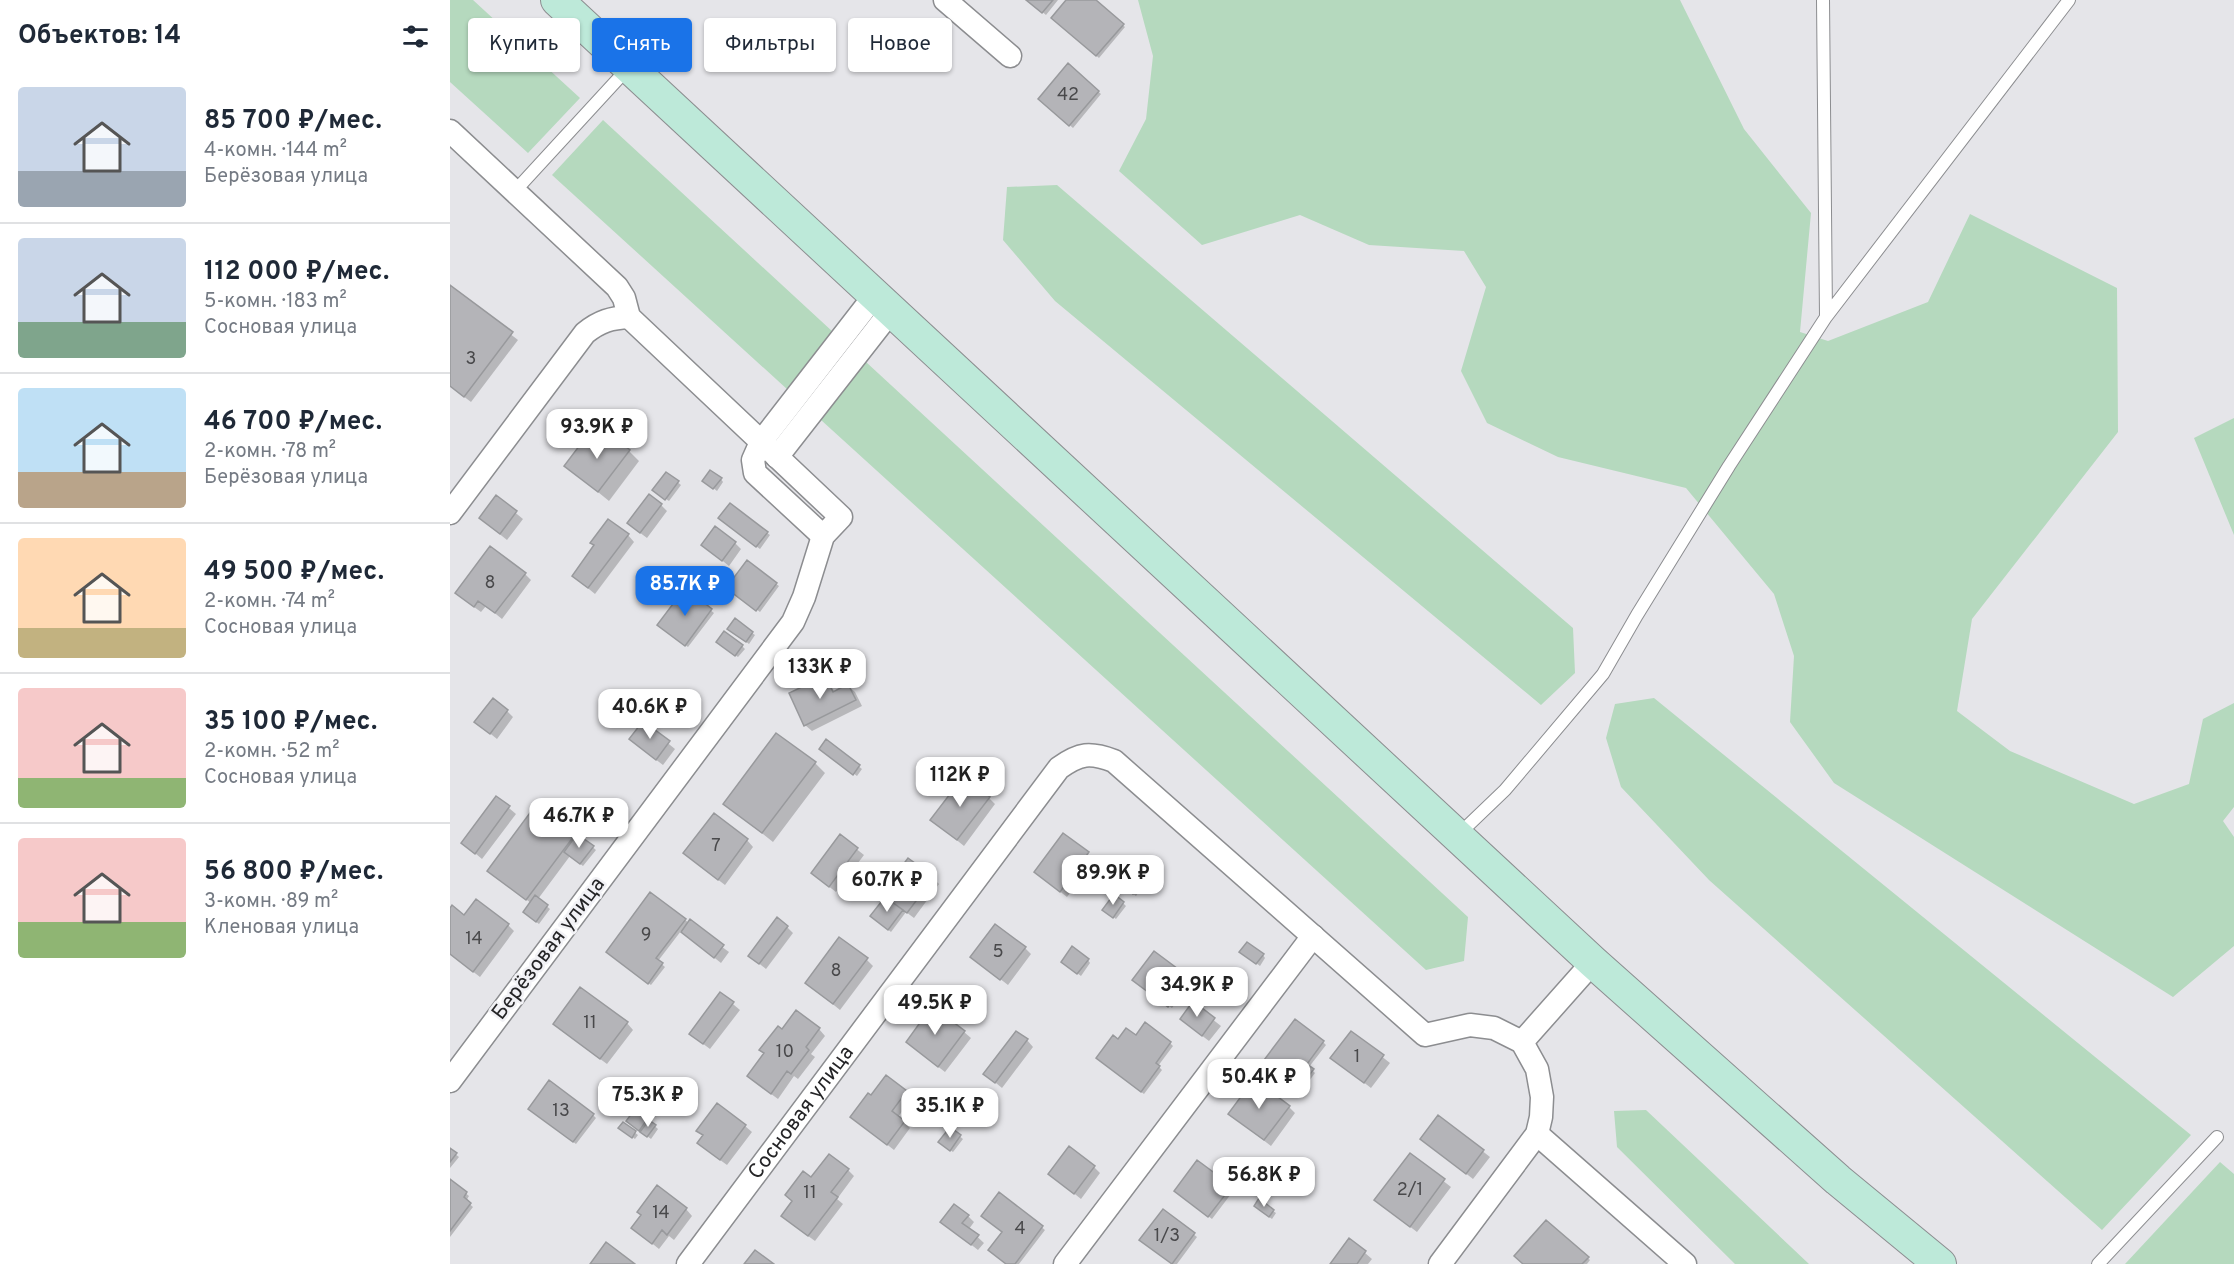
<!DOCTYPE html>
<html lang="ru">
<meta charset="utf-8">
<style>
body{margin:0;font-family:Overpass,sans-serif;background:#f6f6f7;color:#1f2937;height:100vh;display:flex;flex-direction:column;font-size:22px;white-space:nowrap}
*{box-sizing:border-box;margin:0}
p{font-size:20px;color:#747a83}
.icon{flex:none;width:33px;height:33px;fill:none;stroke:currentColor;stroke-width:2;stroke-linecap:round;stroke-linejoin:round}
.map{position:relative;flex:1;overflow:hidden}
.panel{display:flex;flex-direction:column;background:#fff;width:450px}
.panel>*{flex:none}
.guide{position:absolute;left:18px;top:18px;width:570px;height:54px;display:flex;gap:12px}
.price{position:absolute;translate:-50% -51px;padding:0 14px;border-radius:12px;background:#fff;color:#222;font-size:20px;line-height:39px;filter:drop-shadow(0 2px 3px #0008)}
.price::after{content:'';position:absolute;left:50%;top:36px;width:18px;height:14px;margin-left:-9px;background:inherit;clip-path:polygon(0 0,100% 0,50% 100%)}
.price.selected{background:#1a73e8;color:#fff}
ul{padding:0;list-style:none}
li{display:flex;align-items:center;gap:18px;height:150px;padding:0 18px}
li+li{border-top:2px solid #e0e1e3}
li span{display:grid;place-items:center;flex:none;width:168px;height:120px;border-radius:6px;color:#555}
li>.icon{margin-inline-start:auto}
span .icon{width:72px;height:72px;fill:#fffc;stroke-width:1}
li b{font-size:26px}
h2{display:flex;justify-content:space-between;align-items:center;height:72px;padding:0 18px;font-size:26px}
.chip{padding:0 21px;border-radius:6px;background:#fff;box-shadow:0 2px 4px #0004;font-size:21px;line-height:54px}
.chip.selected{background:#1a73e8;color:#fff}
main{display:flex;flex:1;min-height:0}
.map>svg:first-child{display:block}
</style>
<main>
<section class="panel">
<h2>Объектов: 14<svg class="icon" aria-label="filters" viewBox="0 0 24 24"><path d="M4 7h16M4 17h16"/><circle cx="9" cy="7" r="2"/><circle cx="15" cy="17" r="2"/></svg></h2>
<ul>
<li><span style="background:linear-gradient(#c9d6e8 70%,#9aa5b1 0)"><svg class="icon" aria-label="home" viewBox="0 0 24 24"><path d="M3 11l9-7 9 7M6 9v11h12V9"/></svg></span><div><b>85 700 ₽/мес.</b><p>4-комн. · 144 m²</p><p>Берёзовая улица</p></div></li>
<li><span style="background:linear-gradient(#c9d6e8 70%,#7fa58c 0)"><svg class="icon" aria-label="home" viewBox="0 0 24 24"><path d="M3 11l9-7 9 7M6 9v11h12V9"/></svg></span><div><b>112 000 ₽/мес.</b><p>5-комн. · 183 m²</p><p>Сосновая улица</p></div></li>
<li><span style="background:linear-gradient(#bfe0f5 70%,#b9a48a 0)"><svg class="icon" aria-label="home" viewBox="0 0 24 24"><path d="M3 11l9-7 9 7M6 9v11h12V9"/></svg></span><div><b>46 700 ₽/мес.</b><p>2-комн. · 78 m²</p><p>Берёзовая улица</p></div></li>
<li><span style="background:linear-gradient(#ffd9b3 75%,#c2b280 0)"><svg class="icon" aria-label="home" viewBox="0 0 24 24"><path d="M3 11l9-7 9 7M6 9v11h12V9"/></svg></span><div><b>49 500 ₽/мес.</b><p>2-комн. · 74 m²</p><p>Сосновая улица</p></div></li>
<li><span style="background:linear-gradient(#f6c9c9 75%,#8fb573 0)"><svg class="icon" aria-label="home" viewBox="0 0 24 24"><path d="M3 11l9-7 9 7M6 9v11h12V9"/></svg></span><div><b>35 100 ₽/мес.</b><p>2-комн. · 52 m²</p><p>Сосновая улица</p></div></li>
<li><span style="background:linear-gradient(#f6c9c9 70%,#8fb573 0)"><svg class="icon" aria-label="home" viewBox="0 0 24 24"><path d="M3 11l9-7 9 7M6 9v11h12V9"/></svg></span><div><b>56 800 ₽/мес.</b><p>3-комн. · 89 m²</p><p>Кленовая улица</p></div></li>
</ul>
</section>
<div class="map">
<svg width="1784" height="1264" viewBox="0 0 1784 1264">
<rect width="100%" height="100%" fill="#e5e5e9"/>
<!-- green -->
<path fill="#b5d9be" d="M 0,0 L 23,0 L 130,98 L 78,153 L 0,82 Z
M 688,0 L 1230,0 L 1294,129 L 1361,213 L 1350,332 L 1378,341 L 1478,302 L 1520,214 L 1667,288 L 1668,432 L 1522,619 L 1507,711 L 1560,751 L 1684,804 L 1739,784 L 1753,719 L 1784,703 L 1784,807 L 1773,821 L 1784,837 L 1784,946 L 1723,997 L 1384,783 L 1340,722 L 1344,656 L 1324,594 L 1236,488 L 1108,457 L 1037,423 L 1011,371 L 1036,287 L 1014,251 L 919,245 L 850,215 L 752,245 L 669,171 L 696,119 L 703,56 Z
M 153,120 L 383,332 L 338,390 L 102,175 Z
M 607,185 L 1123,628 L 1125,673 L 1091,705 L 605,301 L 553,240 L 557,187 Z
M 416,362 L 1018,917 L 1014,961 L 976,970 L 371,420 Z
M 1784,418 L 1784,535 L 1744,438 Z
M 1204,698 L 1741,1135 L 1652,1230 L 1259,880 L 1171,787 L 1156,738 L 1165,704 Z
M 1196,1110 L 1359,1264 L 1285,1264 L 1167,1147 L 1164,1111 Z
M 1770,1162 L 1784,1174 L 1784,1264 L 1675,1264 Z"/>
<!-- shadow -->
<path fill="#0003" d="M 578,0 L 608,0 L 596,15 Z
M 618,0 L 644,0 L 675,27 L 649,58 L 603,18 Z
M 618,66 L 651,94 L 623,128 L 590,99 Z
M 0,287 L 68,340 L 21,402 L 0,386 Z
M 153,445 L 179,451 L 189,461 L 159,501 L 116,466 Z
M 217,474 L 231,485 L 219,501 L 207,493 Z
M 271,479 L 273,482 L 267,491 L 257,483 Z
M 46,497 L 73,519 L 57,540 L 37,524 Z
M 211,505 L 217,511 L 197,538 L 185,529 Z
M 272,521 L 317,533 L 320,535 L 310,549 Z
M 178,535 L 184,542 L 145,594 L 123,576 Z
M 285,543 L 291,549 L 279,566 L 253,545 Z
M 75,574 L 81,580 L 52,619 L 36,606 L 31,612 L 13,599 Z
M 326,584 L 329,586 L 310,612 L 281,590 Z
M 235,590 L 264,613 L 238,647 L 212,628 Z
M 282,631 L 302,633 L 305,635 L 299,644 Z
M 271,645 L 292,646 L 295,649 L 288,657 Z
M 374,677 L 385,692 L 398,686 L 405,692 L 412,706 L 362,731 L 355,725 Z
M 57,711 L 63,717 L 47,739 L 26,722 Z
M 193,723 L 225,749 L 213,765 L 188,746 Z
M 376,741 L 412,769 L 407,776 L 374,751 Z
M 365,763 L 375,773 L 323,842 L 275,804 Z
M 47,798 L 66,814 L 32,859 L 13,843 Z
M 539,798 L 545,804 L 514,846 L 482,820 Z
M 126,833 L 146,850 L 133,866 L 120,856 L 88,899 L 100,909 L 89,924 L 77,915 L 81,903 L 46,877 Z
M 613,835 L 645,860 L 617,897 L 585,872 Z
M 390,836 L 414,855 L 386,892 L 369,879 Z
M 297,840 L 303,847 L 275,885 L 242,860 Z
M 483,878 L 489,884 L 464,918 L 456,912 L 441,932 L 422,916 L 436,898 L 429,891 L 441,883 Z
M 693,881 L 695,883 L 686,896 L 674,887 Z
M 673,903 L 676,906 L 666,919 L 657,912 Z
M 0,911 L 15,917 L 58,925 L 64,931 L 30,977 L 0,954 Z
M 235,920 L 279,952 L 271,963 L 231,931 L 208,961 L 215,967 L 201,985 L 160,955 Z
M 337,927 L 343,933 L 316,969 L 300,956 Z
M 575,948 L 581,954 L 558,985 L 522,957 Z
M 794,954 L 813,955 L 815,958 L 810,966 Z
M 417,960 L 423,966 L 390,1010 L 364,989 Z
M 638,960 L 640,963 L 631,976 L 615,964 Z
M 739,979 L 741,982 L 722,1008 L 687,983 Z
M 271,994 L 290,1010 L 260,1049 L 248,1040 Z
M 743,1004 L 771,1026 L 759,1041 L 738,1025 Z
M 177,1023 L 183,1030 L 157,1064 L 111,1030 Z
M 369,1029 L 375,1036 L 361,1054 L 365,1057 L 348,1079 L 344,1076 L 328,1099 L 305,1082 L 332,1031 Z
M 514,1032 L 521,1038 L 495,1072 L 464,1048 Z
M 902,1033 L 940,1063 L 921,1088 L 882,1058 Z
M 686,1037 L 720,1043 L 723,1046 L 708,1066 L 712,1070 L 694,1094 L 650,1061 L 668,1041 Z
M 577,1040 L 583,1047 L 552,1088 L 535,1074 Z
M 873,1042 L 876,1045 L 859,1067 L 865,1073 L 853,1089 L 819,1063 Z
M 456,1092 L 462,1098 L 448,1117 L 460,1128 L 444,1150 L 402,1117 L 421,1097 Z
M 191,1103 L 205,1115 L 200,1122 L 208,1129 L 201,1139 L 180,1123 Z
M 839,1107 L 845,1113 L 821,1146 L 787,1120 Z
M 83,1111 L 143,1115 L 146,1118 L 126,1144 Z
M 989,1117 L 1040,1157 L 1023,1179 L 972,1139 Z
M 173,1124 L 188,1135 L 185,1139 L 173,1130 Z
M 295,1126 L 302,1132 L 277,1165 L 255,1149 L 254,1136 L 248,1130 Z
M 500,1129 L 513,1139 L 503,1152 L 493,1145 Z
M 0,1150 L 9,1157 L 0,1168 Z
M 960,1155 L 1001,1187 L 967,1232 L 933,1206 Z
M 644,1167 L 650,1173 L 631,1199 L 600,1174 Z
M 398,1170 L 404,1176 L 387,1199 L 393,1204 L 365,1241 L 339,1222 L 362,1179 Z
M 0,1181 L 19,1196 L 16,1201 L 23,1207 L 0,1237 Z
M 781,1187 L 784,1190 L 762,1219 L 729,1194 Z
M 550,1194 L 595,1230 L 569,1264 L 557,1264 Z
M 236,1209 L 242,1216 L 224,1240 L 219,1236 L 209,1249 L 183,1228 Z
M 808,1209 L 823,1211 L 826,1213 L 822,1219 Z
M 713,1211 L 747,1237 L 727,1264 L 723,1264 L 694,1242 Z
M 518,1216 L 524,1222 L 519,1229 L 534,1243 L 528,1250 L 492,1222 Z
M 1097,1222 L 1140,1260 L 1137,1264 L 1075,1264 Z
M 900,1240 L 922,1259 L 918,1264 L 882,1264 Z"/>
<!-- building -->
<path fill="#b4b4b8" stroke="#98999c" stroke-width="1.5" d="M 576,0 L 603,0 L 592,13 Z
M 616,0 L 646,0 L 674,24 L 646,56 L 601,18 Z
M 618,63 L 649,91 L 619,126 L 588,99 Z
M 0,285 L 63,332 L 14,397 L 0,386 Z
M 139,433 L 152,443 L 159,434 L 180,450 L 148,492 L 114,466 Z
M 260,470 L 272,478 L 263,489 L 252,481 Z
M 216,472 L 229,481 L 215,500 L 202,490 Z
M 199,494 L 212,504 L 190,533 L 177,523 Z
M 46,495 L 67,511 L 50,534 L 29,518 Z
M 280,503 L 318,532 L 306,547 L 268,518 Z
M 158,519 L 179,534 L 138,588 L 122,576 L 144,545 L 140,543 Z
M 265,526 L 286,542 L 272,561 L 251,545 Z
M 40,546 L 76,573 L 45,613 L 28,601 L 24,607 L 5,593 Z
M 297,560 L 327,583 L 306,611 L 276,588 Z
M 235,588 L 262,609 L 235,646 L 207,625 Z
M 285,618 L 303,632 L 296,642 L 277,629 Z
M 274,631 L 293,645 L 285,656 L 266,642 Z
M 375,676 L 383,692 L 398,684 L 406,700 L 354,726 L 339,693 Z
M 43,698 L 58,710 L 40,734 L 24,722 Z
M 193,721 L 220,741 L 206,760 L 179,739 Z
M 326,733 L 366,762 L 312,833 L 273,804 Z
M 376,739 L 410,765 L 403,775 L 369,749 Z
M 513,777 L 540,797 L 507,840 L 480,820 Z
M 46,796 L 60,806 L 25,854 L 11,843 Z
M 88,802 L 127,832 L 76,900 L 37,871 Z
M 264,813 L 298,839 L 268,880 L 233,853 Z
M 613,833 L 639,852 L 610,892 L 584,872 Z
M 127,834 L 144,846 L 130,864 L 114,852 Z
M 390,834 L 408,848 L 379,887 L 361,873 Z
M 458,858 L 484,877 L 457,913 L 427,891 L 436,878 L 441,881 Z
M 681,870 L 694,879 L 683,894 L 670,885 Z
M 200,892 L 236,919 L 206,958 L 213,963 L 198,984 L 156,952 Z
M 664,894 L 674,902 L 663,918 L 652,910 Z
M 85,895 L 98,905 L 86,922 L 73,912 Z
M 435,897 L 453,910 L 438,930 L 420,916 Z
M 26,899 L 59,924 L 23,972 L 0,954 L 0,908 L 2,905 L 14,915 Z
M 327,917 L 338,926 L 309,964 L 298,956 Z
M 240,919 L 274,945 L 264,958 L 231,932 Z
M 545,924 L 576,947 L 550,980 L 520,957 Z
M 389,937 L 418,958 L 383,1004 L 355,983 Z
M 797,942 L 814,954 L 806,964 L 789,952 Z
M 622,946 L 639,959 L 627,974 L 611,962 Z
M 704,951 L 740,978 L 718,1007 L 682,980 Z
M 130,987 L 178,1022 L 150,1059 L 103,1024 Z
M 270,992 L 284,1002 L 253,1044 L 239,1034 Z
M 743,1001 L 765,1018 L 752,1036 L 730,1019 Z
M 482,1006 L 515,1031 L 488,1067 L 456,1042 Z
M 346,1010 L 370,1028 L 356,1047 L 359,1050 L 341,1074 L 337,1071 L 321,1094 L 297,1076 L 314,1053 L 309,1050 L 328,1026 L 332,1029 Z
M 845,1019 L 874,1041 L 857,1064 L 864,1069 L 850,1087 L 814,1060 Z
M 695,1022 L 721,1042 L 706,1063 L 710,1066 L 691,1092 L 646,1058 L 663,1035 L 668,1039 L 676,1028 L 686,1035 Z
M 566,1031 L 578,1039 L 545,1083 L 533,1074 Z
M 901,1031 L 934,1055 L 914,1083 L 880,1058 Z
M 436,1075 L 457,1091 L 442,1111 L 455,1121 L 437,1145 L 400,1117 L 418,1093 L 421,1095 Z
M 804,1079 L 840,1106 L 814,1140 L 778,1114 Z
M 99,1080 L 144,1114 L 123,1142 L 78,1109 Z
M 191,1101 L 203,1111 L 189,1131 L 176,1121 Z
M 267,1103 L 296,1125 L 270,1160 L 247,1143 L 253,1135 L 246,1131 Z
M 988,1115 L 1034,1150 L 1016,1174 L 970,1139 Z
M 199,1120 L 206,1125 L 197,1137 L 190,1132 Z
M 173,1122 L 186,1131 L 182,1138 L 168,1128 Z
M 500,1127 L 511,1135 L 500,1151 L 488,1142 Z
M 619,1146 L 645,1166 L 624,1194 L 598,1174 Z
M 0,1148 L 7,1153 L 0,1162 Z
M 960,1153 L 995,1179 L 960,1227 L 924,1200 Z
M 379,1154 L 399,1169 L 381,1192 L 388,1197 L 358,1236 L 331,1216 L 342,1201 L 335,1195 L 353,1171 L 361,1177 Z
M 747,1160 L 782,1186 L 758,1217 L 724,1191 Z
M 0,1179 L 17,1192 L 14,1197 L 21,1203 L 0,1231 Z
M 207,1185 L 237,1208 L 217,1235 L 212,1230 L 202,1244 L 181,1228 L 191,1215 L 187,1212 Z
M 549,1192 L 593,1226 L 565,1264 L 556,1264 L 538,1250 L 552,1232 L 531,1216 Z
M 809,1198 L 824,1210 L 819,1217 L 804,1206 Z
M 504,1204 L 519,1215 L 512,1223 L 529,1235 L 521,1245 L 490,1222 Z
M 713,1209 L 745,1233 L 722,1264 L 689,1240 Z
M 1096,1220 L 1139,1257 L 1132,1264 L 1073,1264 L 1064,1256 Z
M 899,1238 L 916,1251 L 907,1264 L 880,1264 Z
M 156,1242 L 185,1264 L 140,1264 Z
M 305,1250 L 324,1264 L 294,1264 Z"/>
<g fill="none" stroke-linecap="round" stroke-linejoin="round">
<defs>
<path id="lane" d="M 1373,0 L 1376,317
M 65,191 L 179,67
M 1007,836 L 1055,790 L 1153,674 L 1187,615 L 1279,466 L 1376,317 L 1619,0
M 1648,1264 L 1767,1137"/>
<g id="street">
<path d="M 495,0 L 560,56"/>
<path d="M 0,131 L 167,287 L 174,298 L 179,317 L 391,517 L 373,536 L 354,597 L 343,622 L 0,1081"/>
<path d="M 327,457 L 441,311"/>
<path d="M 0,513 L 135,333 C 150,321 161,318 179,317"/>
<path d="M 373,536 L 305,473 L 303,460 L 311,442 L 425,295"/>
<path d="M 1072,1042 L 1143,962"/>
<path d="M 1087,1134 L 1235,1264"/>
<path id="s1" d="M 238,1264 L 609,768 C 630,753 640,752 664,761 L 975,1035 L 1020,1025 L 1044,1028 L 1072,1042 L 1087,1069 L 1092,1097 L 1091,1117 L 1087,1134 L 990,1264"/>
<path d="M 615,1264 L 863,936"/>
</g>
<path id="secondary" d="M 107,0 L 1143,962 L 1388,1180 L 1490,1264"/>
</defs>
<!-- lane casing -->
<use href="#lane" stroke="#8c8d90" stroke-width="14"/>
<!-- street casing -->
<use href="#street" stroke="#8c8d90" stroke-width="25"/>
<!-- secondary casing -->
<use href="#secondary" stroke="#8c8d90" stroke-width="34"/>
<!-- lane -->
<use href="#lane" stroke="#fff" stroke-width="12"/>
<!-- street -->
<use href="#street" stroke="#fff" stroke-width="22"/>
<!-- secondary -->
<use href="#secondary" stroke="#bde9d9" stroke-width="32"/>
</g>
<g text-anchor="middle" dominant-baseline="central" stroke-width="5" stroke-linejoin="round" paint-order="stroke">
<!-- number labels -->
<g font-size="18" fill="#49494b">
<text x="618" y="95">42</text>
<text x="21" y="359">3</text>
<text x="40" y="583">8</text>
<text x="266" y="846">7</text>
<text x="196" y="935">9</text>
<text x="24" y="939">14</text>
<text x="548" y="952">5</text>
<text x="386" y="971">8</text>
<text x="140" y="1023">11</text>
<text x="335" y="1052">10</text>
<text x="907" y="1057">1</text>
<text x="111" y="1111">13</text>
<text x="960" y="1190">2/1</text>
<text x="360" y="1193">11</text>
<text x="211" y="1213">14</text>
<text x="570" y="1229">4</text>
<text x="717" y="1236">1/3</text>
</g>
<!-- street labels -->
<g font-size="21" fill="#252527" stroke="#f2f2f6">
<text transform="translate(99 949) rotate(-53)">Берёзовая улица</text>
<text stroke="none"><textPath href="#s1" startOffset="189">Сосновая улица</textPath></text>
</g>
</g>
</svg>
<b class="price" style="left:147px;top:460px">93.9K ₽</b>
<b class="price selected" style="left:235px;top:617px">85.7K ₽</b>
<b class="price" style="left:370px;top:700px">133K ₽</b>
<b class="price" style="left:200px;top:740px">40.6K ₽</b>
<b class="price" style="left:510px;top:808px">112K ₽</b>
<b class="price" style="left:129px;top:849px">46.7K ₽</b>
<b class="price" style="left:663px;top:906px">89.9K ₽</b>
<b class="price" style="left:437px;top:913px">60.7K ₽</b>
<b class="price" style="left:747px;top:1018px">34.9K ₽</b>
<b class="price" style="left:485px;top:1036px">49.5K ₽</b>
<b class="price" style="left:809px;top:1110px">50.4K ₽</b>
<b class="price" style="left:198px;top:1128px">75.3K ₽</b>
<b class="price" style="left:500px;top:1139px">35.1K ₽</b>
<b class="price" style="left:814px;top:1208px">56.8K ₽</b>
<div class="guide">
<a class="chip">Купить</a>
<a class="chip selected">Снять</a>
<a class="chip">Фильтры</a>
<a class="chip">Новое</a>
</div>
</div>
</main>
